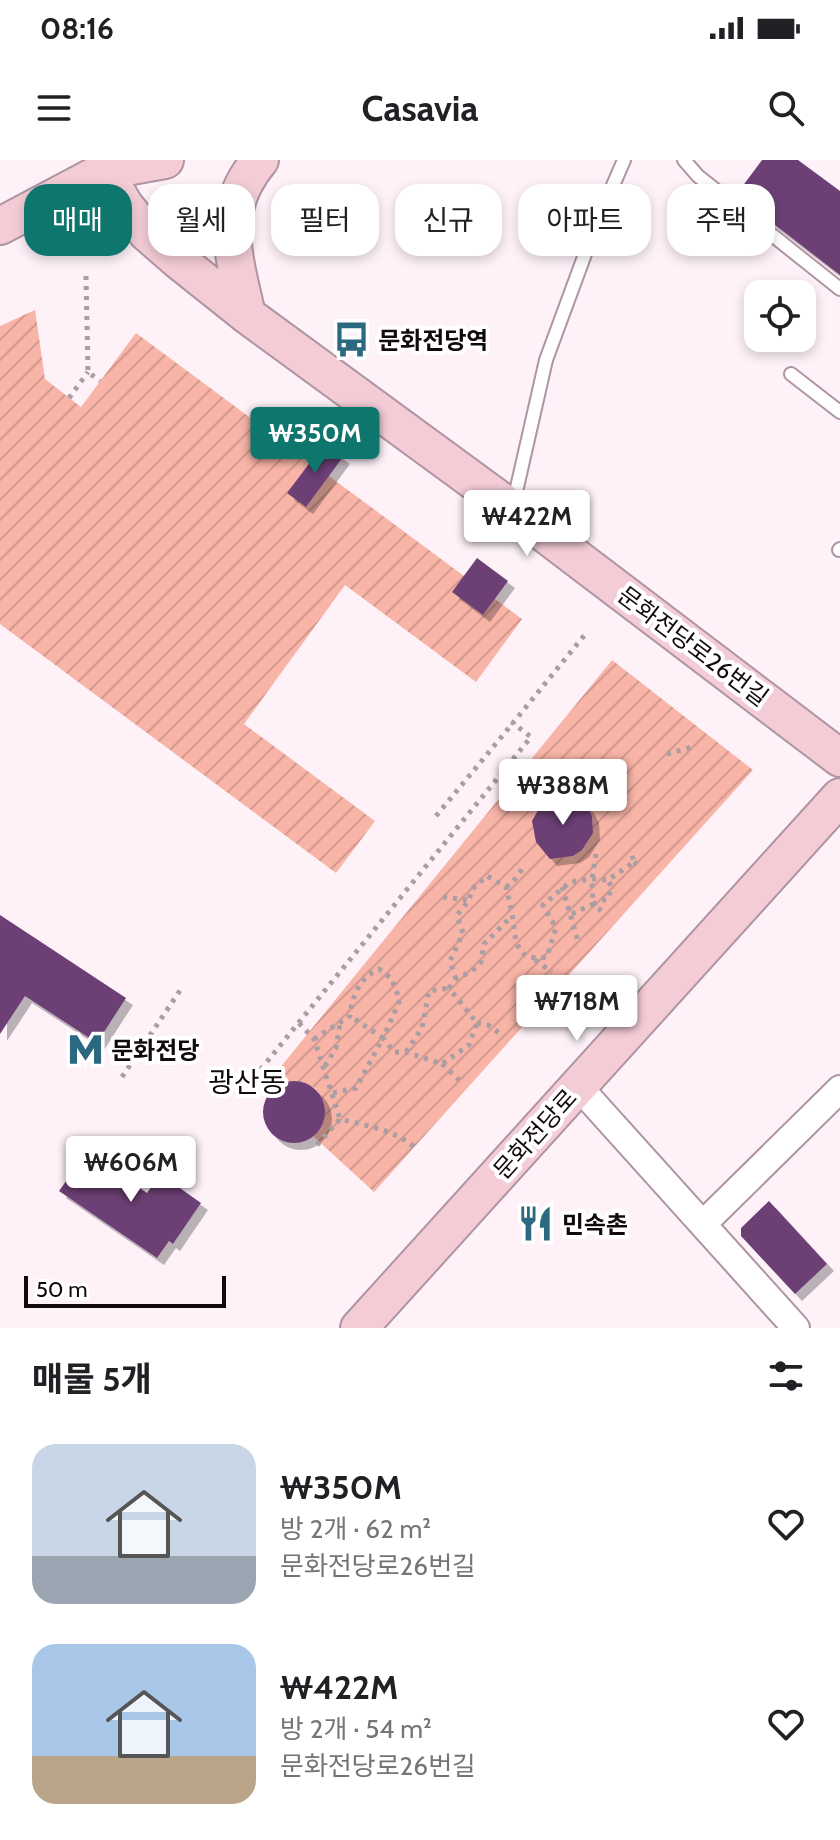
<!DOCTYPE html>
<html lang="ko">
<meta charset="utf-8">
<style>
body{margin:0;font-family:Cabin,"Noto Sans KR",sans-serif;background:#f2f2f2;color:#202124;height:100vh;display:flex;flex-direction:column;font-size:30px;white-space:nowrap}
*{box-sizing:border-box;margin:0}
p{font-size:26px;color:#757577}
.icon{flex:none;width:44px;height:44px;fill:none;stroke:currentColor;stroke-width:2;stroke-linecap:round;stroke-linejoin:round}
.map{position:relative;height:1168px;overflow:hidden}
.panel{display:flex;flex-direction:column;background:#fff;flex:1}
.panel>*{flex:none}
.hud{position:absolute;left:24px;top:24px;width:792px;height:72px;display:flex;gap:16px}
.fabs{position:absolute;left:744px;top:120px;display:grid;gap:16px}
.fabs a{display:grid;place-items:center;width:72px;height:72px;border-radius:16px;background:#fff;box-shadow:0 4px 12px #0003;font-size:40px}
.scale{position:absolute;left:24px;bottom:20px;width:202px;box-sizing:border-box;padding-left:8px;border:4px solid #12090e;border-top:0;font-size:22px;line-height:28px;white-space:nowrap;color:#12090e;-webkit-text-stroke:6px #fff;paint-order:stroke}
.price{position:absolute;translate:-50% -68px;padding:0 18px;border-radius:8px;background:#fff;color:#222;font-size:26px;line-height:52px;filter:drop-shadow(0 2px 4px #0008)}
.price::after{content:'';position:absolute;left:50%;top:48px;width:24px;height:18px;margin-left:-12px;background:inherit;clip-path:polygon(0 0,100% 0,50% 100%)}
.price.selected{background:#0f766e;color:#fff}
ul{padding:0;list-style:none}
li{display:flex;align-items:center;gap:24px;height:200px;padding:0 32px}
li span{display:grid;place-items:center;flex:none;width:224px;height:160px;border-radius:24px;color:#555}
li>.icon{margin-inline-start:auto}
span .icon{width:96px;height:96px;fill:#fffc;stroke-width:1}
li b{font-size:34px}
h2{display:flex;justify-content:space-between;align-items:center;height:96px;padding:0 32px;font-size:34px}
.chip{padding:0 28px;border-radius:24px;background:#fff;box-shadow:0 4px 12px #0003;font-size:28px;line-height:72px}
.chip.selected{background:#0f766e;color:#fff}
.status{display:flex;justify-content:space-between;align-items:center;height:56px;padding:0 40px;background:#fff;direction:ltr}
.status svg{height:22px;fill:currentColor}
header{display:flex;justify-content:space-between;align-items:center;height:104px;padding:0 32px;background:#fff;font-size:36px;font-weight:700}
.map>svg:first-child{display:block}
</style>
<div class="status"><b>08:16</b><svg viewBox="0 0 49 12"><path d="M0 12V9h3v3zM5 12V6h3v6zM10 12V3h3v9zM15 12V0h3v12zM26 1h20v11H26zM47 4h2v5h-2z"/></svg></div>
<header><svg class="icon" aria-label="menu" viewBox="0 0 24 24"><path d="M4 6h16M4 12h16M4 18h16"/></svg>Casavia<svg class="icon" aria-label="search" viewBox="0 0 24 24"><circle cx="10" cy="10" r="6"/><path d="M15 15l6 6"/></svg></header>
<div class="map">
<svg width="840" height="1168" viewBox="0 0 840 1168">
<defs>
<pattern id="garden-furrows" width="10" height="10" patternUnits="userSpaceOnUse" patternTransform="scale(2)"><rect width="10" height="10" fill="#f7b4a7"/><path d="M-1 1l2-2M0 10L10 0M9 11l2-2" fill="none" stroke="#d3998f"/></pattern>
<filter id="shadow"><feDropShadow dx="7" dy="7" stdDeviation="0" flood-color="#0004"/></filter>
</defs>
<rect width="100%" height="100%" fill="#fef2f8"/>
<!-- garden -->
<path fill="url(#garden-furrows)" d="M 35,150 L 45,219 L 81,247 L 136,173 L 522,459 L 476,522 L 345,425 L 244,564 L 375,661 L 336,713 L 0,464 L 0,166 Z
M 612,500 L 753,610 L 374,1032 L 313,976 C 327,961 327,946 316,929 C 298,917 280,919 267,936 L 261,931 Z"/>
<!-- building -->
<path fill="#6c4075" filter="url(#shadow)" d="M 762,0 L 798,0 L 840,31 L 840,115 L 736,35 Z
M 324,284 L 343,297 L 306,347 L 287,333 Z
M 477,398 L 508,421 L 483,455 L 452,432 Z
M 567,635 L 587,646 L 592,656 L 593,673 L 582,690 L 573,696 L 550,699 L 536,682 L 532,661 L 543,642 L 552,637 Z
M 0,755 L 126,838 L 97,883 L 25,836 L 0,874 Z
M263 952a31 31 0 1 1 62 0a31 31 0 1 1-62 0Z
M 87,992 L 147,1033 L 160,1014 L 201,1043 L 173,1084 L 169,1081 L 157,1098 L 59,1031 Z
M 769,1041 L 827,1104 L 795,1134 L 741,1076 L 741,1068 Z"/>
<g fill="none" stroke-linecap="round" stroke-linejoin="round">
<defs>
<path id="lane" d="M 684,0 L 698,16 L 840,129
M 791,214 L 840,252
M 513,345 L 546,200 L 595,67 L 624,0
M 839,390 L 840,389"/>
<path id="street" d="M 578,926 L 796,1168
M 704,1063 L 840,929"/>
<path id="secondary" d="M 104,11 L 125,46 L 147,73 L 178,100 L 247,155 L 512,349 L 840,598
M 0,66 L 104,11 L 165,0
M 247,155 C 234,96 217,51 260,0
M 359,1168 L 840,637"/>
</defs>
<!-- lane casing -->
<use href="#lane" stroke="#af94a3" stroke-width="16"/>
<!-- street casing -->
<use href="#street" stroke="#af94a3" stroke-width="30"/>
<!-- secondary casing -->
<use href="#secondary" stroke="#af94a3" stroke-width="40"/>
<!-- path -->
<path stroke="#a99ea3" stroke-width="5" stroke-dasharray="4 6" stroke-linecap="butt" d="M 187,68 L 203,53
M 86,116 L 88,212 L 100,221
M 69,238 L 88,212
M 667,594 L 692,587
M 436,656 L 513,563
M 596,694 L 592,719 L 593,744 L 609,738 L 611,726 L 608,720
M 634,702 L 641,708
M 506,727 L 512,723 L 525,705
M 562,727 L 578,781
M 443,737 L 468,740
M 572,754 L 593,744 L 603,752
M 535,800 L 552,812
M 456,819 L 450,801 L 463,773 L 457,755 L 469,740 L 472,729 L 487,716 L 506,727 C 508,736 510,744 512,753 C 516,778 513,803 547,797 L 556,768 L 543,745 L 570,722 L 592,719 L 608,720 L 634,702 L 631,692
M 299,863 L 314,879 L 340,959
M 477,863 L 488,865 L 499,873
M 314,879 L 350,856 C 352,836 360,817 379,809 L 391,818 L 400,840 L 383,878 L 394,892 L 406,892 L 442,904 L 469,885 L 477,863 L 449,828 L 456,819 L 472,811 L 481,802 L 484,784 L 512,756
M 406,892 L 422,868 L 429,831 L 449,828
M 442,904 L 459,920
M 325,906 L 336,888 L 340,864
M 122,917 L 181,829
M 248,925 L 531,577 L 513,563 L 587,472
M 333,933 L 356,928 L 383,878 L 350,856
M 317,985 L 340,959 C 364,965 396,970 415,988"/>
<!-- lane -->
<use href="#lane" stroke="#fff" stroke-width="12"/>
<!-- street -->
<use href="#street" stroke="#fff" stroke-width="26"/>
<!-- secondary -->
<use href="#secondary" stroke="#f3ccd6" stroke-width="36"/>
</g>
<!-- icons -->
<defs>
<symbol id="bus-bare" viewBox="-9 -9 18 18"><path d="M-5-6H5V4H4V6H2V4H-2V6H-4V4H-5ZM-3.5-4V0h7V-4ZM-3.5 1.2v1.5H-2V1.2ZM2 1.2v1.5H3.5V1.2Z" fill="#2c6980" stroke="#fff" stroke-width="2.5" paint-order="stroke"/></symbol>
<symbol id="metro-bare" viewBox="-9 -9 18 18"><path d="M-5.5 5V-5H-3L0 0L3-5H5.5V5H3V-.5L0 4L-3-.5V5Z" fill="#2c6980" stroke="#fff" stroke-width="2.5" paint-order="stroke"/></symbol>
<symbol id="restaurant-bare" viewBox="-9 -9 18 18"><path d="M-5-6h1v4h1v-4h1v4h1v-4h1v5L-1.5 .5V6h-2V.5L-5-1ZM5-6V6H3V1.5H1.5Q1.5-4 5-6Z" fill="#2c6980" stroke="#fff" stroke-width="2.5" paint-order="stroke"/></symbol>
</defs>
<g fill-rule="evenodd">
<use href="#bus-bare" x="326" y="154" width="51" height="51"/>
<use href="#metro-bare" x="60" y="864" width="51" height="51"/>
<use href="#restaurant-bare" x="510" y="1038" width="51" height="51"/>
</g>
<g text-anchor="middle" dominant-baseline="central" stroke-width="8" stroke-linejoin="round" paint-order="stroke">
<!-- poi labels -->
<g font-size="24" font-weight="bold" fill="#12090e" stroke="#fff" text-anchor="start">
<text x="378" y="180">문화전당역</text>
<text x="111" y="890">문화전당</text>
<text x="562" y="1064">민속촌</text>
</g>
<!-- street labels -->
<g font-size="24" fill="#12090e" stroke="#fff">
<text transform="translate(693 486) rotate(37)">문화전당로26번길</text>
<text transform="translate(535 974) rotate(-48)">문화전당로</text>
</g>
<!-- quarter labels -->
<g font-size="28" fill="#12090e" stroke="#fff">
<text x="247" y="922">광산동</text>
</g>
</g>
</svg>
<div class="fabs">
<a><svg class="icon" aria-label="locate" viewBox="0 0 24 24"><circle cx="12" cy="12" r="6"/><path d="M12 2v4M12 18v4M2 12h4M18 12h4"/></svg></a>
</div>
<div class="scale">50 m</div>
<b class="price selected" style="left:315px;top:315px">₩350M</b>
<b class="price" style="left:527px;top:398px">₩422M</b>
<b class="price" style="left:563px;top:667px">₩388M</b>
<b class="price" style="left:577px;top:883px">₩718M</b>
<b class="price" style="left:131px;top:1044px">₩606M</b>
<div class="hud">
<a class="chip selected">매매</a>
<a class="chip">월세</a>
<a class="chip">필터</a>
<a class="chip">신규</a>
<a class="chip">아파트</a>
<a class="chip">주택</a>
</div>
</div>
<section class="panel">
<h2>매물 5개<svg class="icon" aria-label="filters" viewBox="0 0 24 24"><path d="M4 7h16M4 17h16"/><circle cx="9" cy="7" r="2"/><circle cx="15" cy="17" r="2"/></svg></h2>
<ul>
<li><span style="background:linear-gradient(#c9d6e8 70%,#9aa5b1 0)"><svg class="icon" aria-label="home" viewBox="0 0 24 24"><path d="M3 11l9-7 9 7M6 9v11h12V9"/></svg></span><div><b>₩350M</b><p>방 2개 · 62 m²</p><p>문화전당로26번길</p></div><svg class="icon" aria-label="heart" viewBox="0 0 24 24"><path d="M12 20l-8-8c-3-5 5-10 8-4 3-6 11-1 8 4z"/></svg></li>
<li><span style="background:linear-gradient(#a9c7e8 70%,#b9a48a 0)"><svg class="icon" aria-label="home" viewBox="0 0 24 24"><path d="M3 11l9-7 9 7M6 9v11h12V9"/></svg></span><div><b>₩422M</b><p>방 2개 · 54 m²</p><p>문화전당로26번길</p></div><svg class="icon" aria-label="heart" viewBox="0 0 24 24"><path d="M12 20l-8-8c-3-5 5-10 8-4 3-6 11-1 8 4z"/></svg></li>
</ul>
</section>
